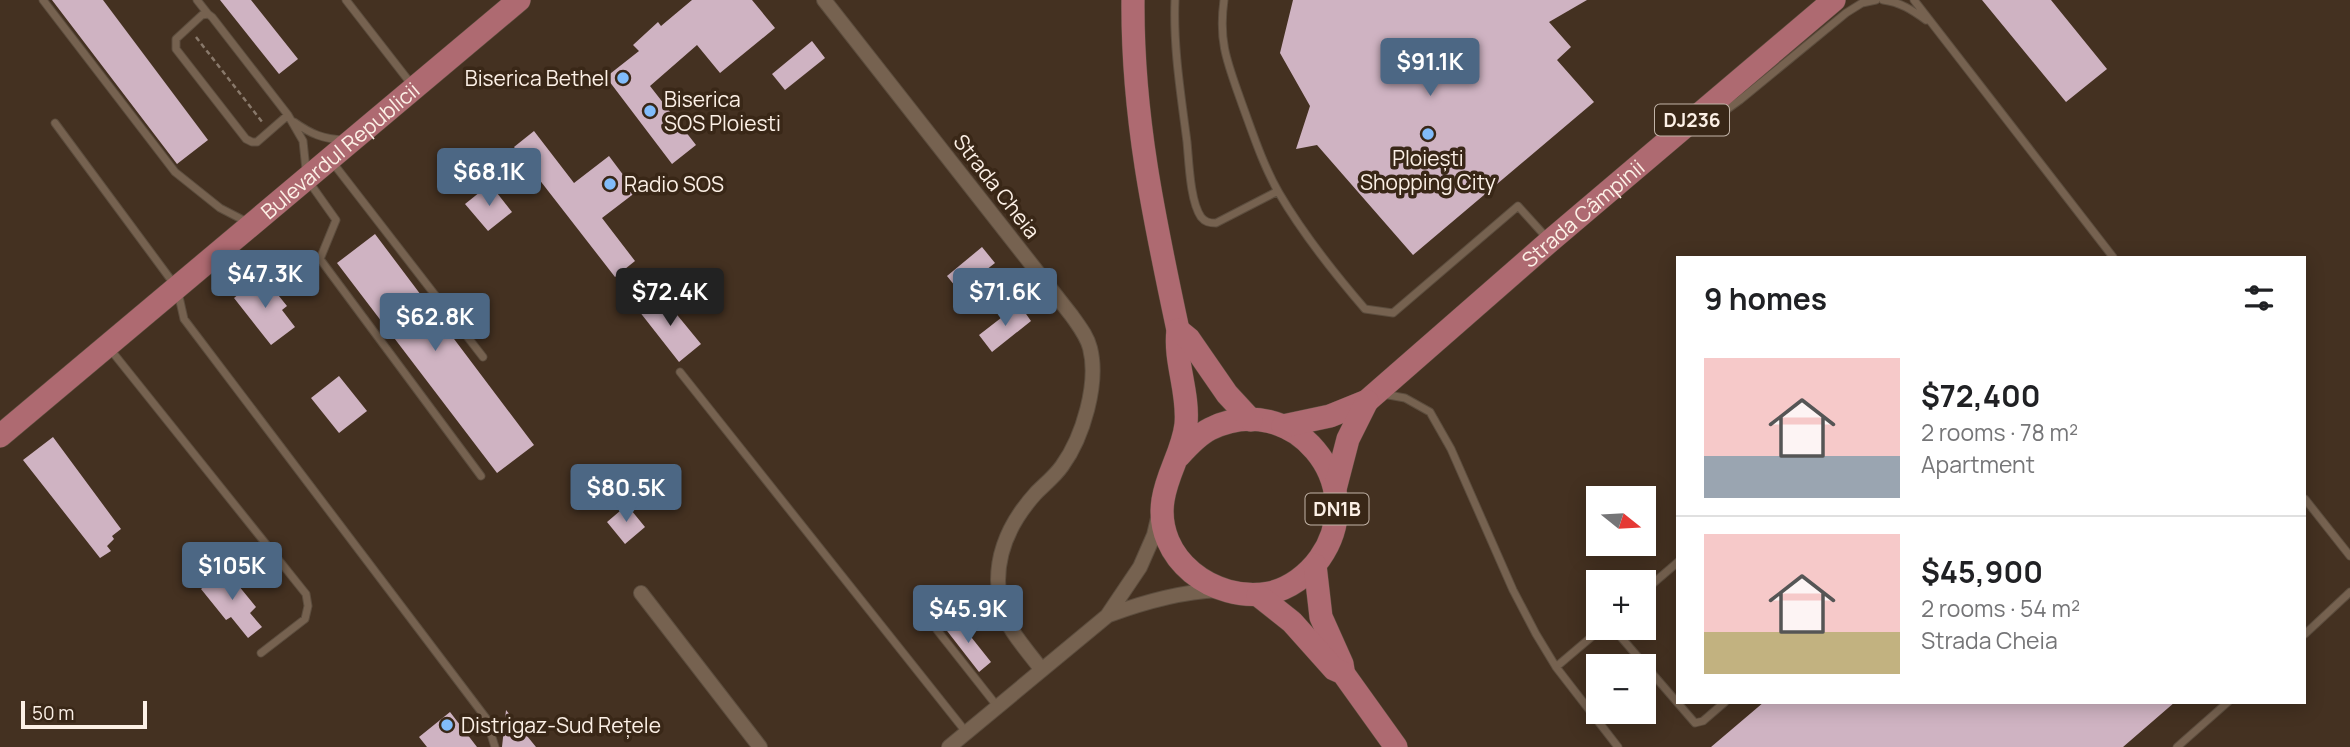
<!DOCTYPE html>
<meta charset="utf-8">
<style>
body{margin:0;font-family:Manrope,sans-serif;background:#f6f6f6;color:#202124;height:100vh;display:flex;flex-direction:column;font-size:26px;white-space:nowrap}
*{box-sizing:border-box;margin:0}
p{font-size:23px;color:#757577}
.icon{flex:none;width:38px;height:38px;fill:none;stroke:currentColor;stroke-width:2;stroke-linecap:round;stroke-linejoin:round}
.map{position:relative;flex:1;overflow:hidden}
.side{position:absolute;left:1676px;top:256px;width:630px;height:448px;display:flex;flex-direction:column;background:#fff;border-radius:0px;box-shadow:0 4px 18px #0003}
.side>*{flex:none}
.needle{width:46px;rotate:108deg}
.fabs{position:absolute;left:1586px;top:486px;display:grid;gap:14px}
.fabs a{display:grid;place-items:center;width:70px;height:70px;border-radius:0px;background:#fff;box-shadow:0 4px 18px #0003;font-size:35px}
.scale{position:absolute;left:21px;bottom:18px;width:126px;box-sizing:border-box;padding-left:7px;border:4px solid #fcf0e6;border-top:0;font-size:19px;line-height:24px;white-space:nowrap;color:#fcf0e6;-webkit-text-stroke:5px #392717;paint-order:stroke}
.price{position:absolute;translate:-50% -60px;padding:0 16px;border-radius:7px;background:#4c6784;color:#fff;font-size:23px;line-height:46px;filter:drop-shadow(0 2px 4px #0008)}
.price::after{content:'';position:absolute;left:50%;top:42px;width:21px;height:16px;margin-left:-10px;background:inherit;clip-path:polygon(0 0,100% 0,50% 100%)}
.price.active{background:#222;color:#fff}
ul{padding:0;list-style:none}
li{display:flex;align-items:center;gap:21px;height:175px;padding:0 28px}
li+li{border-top:2px solid #e0e0e0}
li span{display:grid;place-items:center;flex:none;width:196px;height:140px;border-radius:0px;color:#555}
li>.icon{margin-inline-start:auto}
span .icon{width:84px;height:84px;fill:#fffc;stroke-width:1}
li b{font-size:30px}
h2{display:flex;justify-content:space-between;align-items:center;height:84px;padding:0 28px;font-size:30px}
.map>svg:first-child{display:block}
</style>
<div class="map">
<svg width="2350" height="747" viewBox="0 0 2350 747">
<rect width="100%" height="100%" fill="#443121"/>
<!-- building -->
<path fill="#cfb3c2" d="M 52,0 L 103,0 L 208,140 L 177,164 Z
M 220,0 L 251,0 L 298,59 L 279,74 Z
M 692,0 L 752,0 L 775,28 L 720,73 L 697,45 L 650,86 L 696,145 L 672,164 L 606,77 L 639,51 L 633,45 L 658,22 L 661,26 Z
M 1293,0 L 1587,0 L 1549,22 L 1571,47 L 1557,60 L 1594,102 L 1413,255 L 1317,145 L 1296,149 L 1310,106 L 1280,53 Z
M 1982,0 L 2051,0 L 2107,69 L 2066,102 Z
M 812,41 L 825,58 L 785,90 L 772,74 Z
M 534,131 L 574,183 L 609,156 L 636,192 L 602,218 L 635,261 L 615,277 L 514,147 Z
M 490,184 L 512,212 L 488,231 L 465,204 Z
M 375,234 L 534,445 L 497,473 L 337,263 Z
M 982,247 L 995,263 L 959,291 L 947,276 Z
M 262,275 L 287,306 L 282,310 L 295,327 L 271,345 L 234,298 Z
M 660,294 L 701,344 L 679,362 L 639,311 Z
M 1019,304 L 1031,321 L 992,352 L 979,335 Z
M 339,376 L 367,411 L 339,433 L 311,398 Z
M 53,437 L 121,529 L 112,536 L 114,539 L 107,546 L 111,551 L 100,558 L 23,460 Z
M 627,505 L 645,527 L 625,544 L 607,522 Z
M 225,569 L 256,607 L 250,613 L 262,627 L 248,638 L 231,617 L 226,620 L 201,589 Z
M 956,618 L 991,662 L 979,672 L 944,627 Z
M 1764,702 L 2175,702 L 2123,747 L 1711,747 Z
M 506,710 L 536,747 L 502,747 Z
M 450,712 L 477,747 L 427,747 L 419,737 Z"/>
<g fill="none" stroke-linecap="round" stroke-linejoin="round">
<defs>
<path id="service" d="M 43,0 L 175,172 L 220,208 L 249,223
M 197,0 L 208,14
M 346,0 L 412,85
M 1175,0 C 1173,47 1181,95 1187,142 C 1189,162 1190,201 1201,217 C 1205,222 1209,223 1216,223 L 1278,191
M 1224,0 C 1218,43 1228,64 1242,104 C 1253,134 1263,165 1279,193 C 1303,234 1334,273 1365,309 L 1393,313 L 1518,206 L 1547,238
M 1883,0 C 1900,2 1912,10 1926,20
M 1914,0 L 2113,257
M 288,115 L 257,142 L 252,142 L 246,139 L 176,49 L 176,39 L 202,15 L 208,14 L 212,17 L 288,115 L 303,141 L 307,179 L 336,220 L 320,259 L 481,476
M 294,122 C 311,134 323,139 344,140
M 1704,122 L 1715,118 L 1740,100 L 1846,13 L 1862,3 L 1876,0
M 55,123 L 177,288 L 184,319 L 486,718 L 495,747
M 333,163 L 483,357
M 110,349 L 306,594 L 308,606 L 305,619 L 261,653
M 680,372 L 966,732
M 1383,394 L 1405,398 L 1430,412 L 1451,449 L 1513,590 L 1536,634 L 1556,667 L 1618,747
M 2305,499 L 2350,556
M 1643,592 L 1678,562
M 1613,628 L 1695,723 L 1703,721 L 1725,702
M 2305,634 L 2350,592
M 1556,667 L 1602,628
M 997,706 L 937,630 C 940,601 973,590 998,589
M 2177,747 L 2228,702"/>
<path id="minor" d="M 824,0 L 1072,316 C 1079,326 1087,336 1090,348 C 1099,383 1083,437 1062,466 C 1055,476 1045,484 1036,493 C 1007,525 991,562 1001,606 C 1006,628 1027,650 1041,669
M 641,593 L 760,747
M 1109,615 C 1144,602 1179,592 1218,590
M 949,747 L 1107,616 L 1140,567 L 1154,535 L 1158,518"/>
<g id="primary">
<path d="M 1133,0 C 1132,115 1154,218 1178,330 C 1174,361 1189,392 1186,424 C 1183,451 1167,473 1163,500 C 1154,559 1214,603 1269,593 C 1289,589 1308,575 1320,558 C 1372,484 1292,388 1210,429 C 1198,435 1188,446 1179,456"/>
<path d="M 1178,330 L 1189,339 L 1227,394 L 1251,420"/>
<path id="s1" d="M 1283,426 L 1330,416 L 1367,401 L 1550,241 L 1834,0"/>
<path id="s2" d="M 0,436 L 519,0"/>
<path d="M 1335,489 L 1348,439 L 1367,401"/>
<path d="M 1315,565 L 1321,617 L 1342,664 L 1343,670"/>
<path d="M 1258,595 L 1292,622 L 1334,669 L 1343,673 L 1396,747"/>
</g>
</defs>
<!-- service casing -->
<use href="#service" stroke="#5c4d3e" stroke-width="9"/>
<!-- minor casing -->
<use href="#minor" stroke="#5c4d3e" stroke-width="16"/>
<!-- primary casing -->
<use href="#primary" stroke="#5c4d3e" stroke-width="24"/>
<!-- path -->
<path stroke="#89796b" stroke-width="2.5" stroke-dasharray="5 3.5" stroke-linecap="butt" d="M 196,37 L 263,123"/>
<!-- service -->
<use href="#service" stroke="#766250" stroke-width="7"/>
<!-- minor -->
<use href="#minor" stroke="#766250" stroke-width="14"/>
<!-- primary -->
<use href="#primary" stroke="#ae6a71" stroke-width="23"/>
</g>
<!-- markers -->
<g fill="#81bcfa" stroke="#392717" stroke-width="2.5">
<circle cx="623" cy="78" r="7"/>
<circle cx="650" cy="111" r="7"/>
<circle cx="1428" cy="134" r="7"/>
<circle cx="610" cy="184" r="7"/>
<circle cx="447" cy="725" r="7"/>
</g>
<g text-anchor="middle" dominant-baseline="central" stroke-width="7" stroke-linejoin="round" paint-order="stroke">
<!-- shield labels -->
<g fill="#392717" stroke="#c2b4a8" stroke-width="2">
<rect x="1655" y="104.5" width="74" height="31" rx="5"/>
<rect x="1305.5" y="493.5" width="63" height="31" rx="5"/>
</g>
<g font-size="19" font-weight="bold" fill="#fcf0e6">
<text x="1692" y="120">DJ236</text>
<text x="1337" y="509">DN1B</text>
</g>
<!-- poi labels -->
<g font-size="21" fill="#fcf0e6" stroke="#392717" text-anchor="start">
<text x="609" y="78" text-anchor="end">Biserica Bethel</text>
<text x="664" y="99">Biserica<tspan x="664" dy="24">SOS Ploiesti</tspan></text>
<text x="1428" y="158" text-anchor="middle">Ploiești<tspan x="1428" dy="24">Shopping City</tspan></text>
<text x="624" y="184">Radio SOS</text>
<text x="461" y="725">Distrigaz-Sud Rețele</text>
</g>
<!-- street labels -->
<g font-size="21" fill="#fcf0e6" stroke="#392717">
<text stroke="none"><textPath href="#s2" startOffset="444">Bulevardul Republicii</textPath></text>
<text transform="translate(997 186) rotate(52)">Strada Cheia</text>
<text stroke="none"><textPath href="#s1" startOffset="374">Strada Câmpinii</textPath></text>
</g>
</g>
</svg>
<div class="fabs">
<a><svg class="needle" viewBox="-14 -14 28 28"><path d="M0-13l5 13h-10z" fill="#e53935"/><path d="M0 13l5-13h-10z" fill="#757577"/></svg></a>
<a>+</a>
<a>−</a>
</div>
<div class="scale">50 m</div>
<b class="price" style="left:1430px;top:98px">$91.1K</b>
<b class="price" style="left:489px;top:208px">$68.1K</b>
<b class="price" style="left:265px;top:310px">$47.3K</b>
<b class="price active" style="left:670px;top:328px">$72.4K</b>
<b class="price" style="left:1005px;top:328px">$71.6K</b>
<b class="price" style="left:435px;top:353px">$62.8K</b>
<b class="price" style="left:626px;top:524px">$80.5K</b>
<b class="price" style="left:232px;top:602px">$105K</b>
<b class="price" style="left:968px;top:645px">$45.9K</b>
<section class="side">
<h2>9 homes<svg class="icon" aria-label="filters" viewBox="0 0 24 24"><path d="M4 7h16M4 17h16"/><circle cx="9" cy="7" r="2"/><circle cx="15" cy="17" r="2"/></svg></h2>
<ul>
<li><span style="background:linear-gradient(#f6c9c9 70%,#9aa5b1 0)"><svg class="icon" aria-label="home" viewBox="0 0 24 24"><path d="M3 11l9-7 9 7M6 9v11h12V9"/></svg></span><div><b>$72,400</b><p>2 rooms · 78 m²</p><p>Apartment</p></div></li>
<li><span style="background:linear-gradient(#f6c9c9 70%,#c2b280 0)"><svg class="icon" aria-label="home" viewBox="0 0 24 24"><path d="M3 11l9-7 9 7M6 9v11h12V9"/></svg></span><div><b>$45,900</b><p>2 rooms · 54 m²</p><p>Strada Cheia</p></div></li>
</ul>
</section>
</div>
